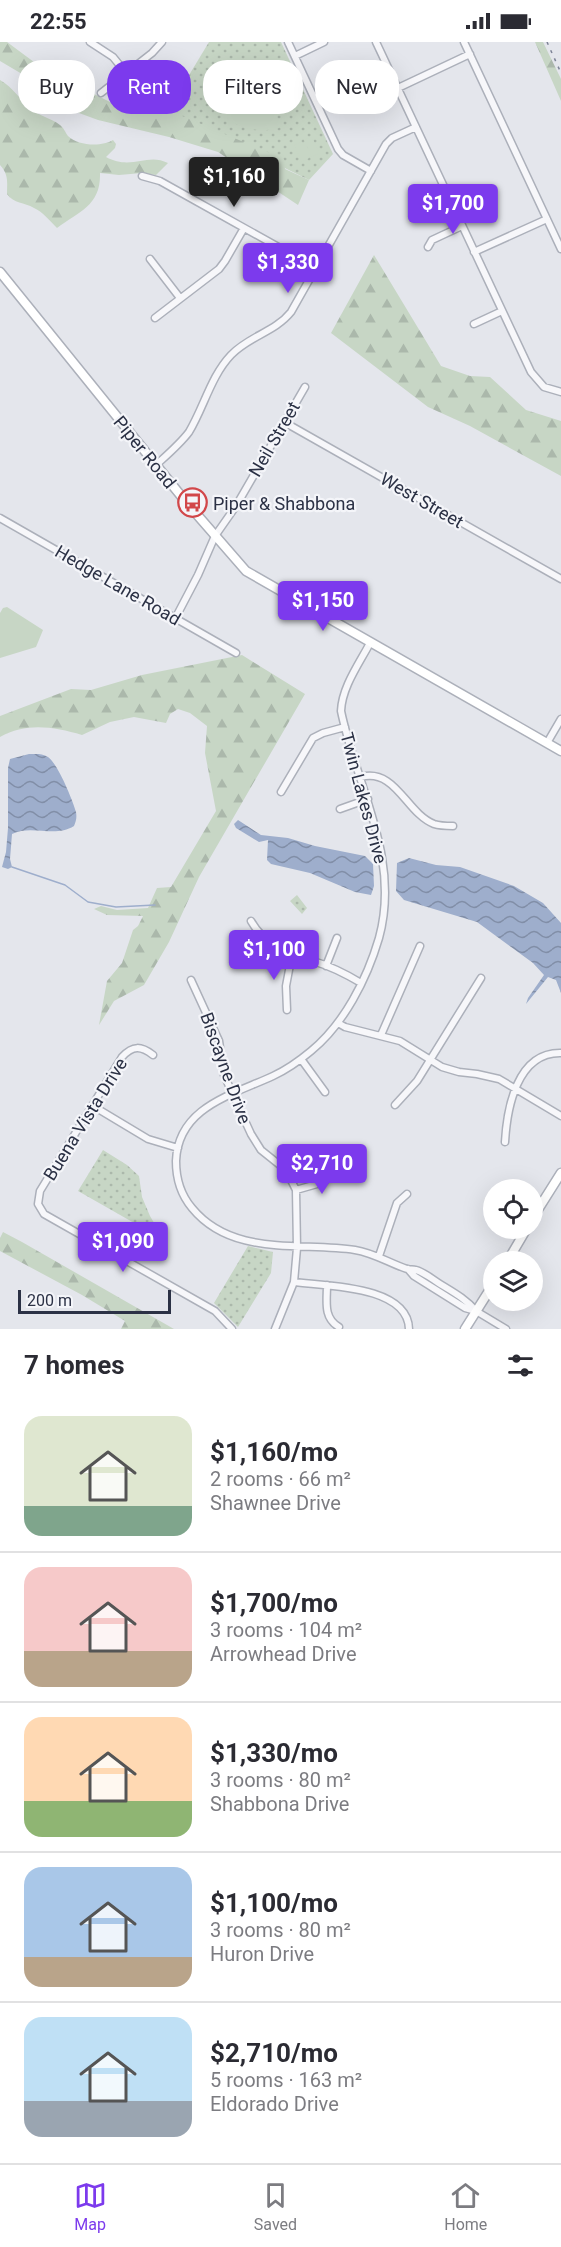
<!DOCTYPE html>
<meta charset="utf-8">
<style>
body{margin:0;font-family:Roboto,sans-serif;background:#f7f7f7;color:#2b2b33;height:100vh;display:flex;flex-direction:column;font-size:22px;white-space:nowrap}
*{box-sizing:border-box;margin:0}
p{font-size:20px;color:#7c7c81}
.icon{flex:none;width:33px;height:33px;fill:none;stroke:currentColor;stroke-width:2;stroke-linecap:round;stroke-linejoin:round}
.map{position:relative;height:1287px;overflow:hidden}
.panel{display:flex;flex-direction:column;background:#fff;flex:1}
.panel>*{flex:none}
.guide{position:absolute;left:18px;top:18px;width:525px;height:54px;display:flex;gap:12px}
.buttons{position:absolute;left:483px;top:1137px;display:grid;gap:12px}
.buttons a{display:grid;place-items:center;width:60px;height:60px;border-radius:50%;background:#fff;box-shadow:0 6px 24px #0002;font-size:30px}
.scale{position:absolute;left:18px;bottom:15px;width:153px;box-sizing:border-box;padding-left:6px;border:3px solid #2b3145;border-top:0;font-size:16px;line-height:21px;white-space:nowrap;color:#2b3145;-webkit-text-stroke:4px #f4f5f9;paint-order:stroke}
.price{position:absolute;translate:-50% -51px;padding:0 14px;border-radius:6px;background:#7c3aed;color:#fff;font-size:20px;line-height:39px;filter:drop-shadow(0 2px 3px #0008)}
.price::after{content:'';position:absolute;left:50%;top:36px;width:18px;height:14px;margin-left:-9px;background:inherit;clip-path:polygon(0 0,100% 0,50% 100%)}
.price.active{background:#222;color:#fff}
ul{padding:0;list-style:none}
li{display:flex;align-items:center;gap:18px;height:150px;padding:0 24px}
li+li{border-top:2px solid #e1e1e2}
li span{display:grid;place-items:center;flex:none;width:168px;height:120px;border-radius:18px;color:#555}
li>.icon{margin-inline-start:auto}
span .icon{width:72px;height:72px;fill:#fffc;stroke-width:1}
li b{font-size:26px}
h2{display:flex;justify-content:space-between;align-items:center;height:72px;padding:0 24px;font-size:26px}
.chip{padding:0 21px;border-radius:24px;background:#fff;box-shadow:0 6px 24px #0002;font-size:21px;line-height:54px}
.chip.active{background:#7c3aed;color:#fff}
.status{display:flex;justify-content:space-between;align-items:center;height:42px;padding:0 30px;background:#fff;direction:ltr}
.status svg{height:16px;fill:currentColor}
.tab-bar{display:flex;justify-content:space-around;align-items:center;height:84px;border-top:2px solid #e1e1e2;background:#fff;font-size:16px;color:#7c7c81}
.tab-bar a{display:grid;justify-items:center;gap:3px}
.tab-bar .active{color:#7c3aed}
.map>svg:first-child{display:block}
</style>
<div class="status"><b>22:55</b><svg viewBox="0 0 49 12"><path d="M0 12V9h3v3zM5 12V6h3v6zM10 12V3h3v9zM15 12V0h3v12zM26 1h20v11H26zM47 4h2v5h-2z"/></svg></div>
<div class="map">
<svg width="561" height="1287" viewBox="0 0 561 1287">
<defs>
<pattern id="grass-dots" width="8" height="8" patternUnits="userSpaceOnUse" patternTransform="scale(1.5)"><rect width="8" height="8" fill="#c7d6c5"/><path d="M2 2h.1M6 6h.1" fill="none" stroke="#abb8ab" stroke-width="1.8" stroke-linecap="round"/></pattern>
<pattern id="forest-firs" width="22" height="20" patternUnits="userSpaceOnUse" patternTransform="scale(1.5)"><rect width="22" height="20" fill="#c7d6c5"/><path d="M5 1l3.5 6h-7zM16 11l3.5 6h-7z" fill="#abb8ab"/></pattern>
<pattern id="water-waves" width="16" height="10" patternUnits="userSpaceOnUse" patternTransform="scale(1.5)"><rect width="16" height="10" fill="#9eaecc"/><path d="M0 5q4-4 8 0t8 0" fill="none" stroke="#818ea7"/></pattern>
</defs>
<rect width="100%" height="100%" fill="#e4e6ec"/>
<!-- grass -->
<path fill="url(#grass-dots)" d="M 209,0 L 281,0 L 333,112 L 309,138 L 168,68 Z
M 297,853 L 307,866 L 302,872 L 290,859 Z
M 103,1108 L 127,1123 L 139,1134 L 142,1155 L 150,1174 L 160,1191 L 157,1194 L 78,1149 Z
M 248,1204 L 273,1210 L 271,1231 L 238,1285 L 214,1261 Z"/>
<!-- forest -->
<path fill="url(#forest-firs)" d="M 0,0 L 7,0 L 42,26 L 132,71 L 147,69 L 170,49 L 176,54 L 168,68 L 284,117 L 285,127 L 309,138 L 298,163 L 218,110 L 169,95 L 98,78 L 49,60 L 22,32 L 0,19 Z
M 535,0 L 543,0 L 561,37 L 561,59 Z
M 0,38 C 13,45 20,58 31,67 C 39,74 51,76 60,83 C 64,86 65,90 68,94 C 78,104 102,105 113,98 L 116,102 L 115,106 L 106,115 C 132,129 147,110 168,121 L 156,133 L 142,131 L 119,133 L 100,131 C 101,163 80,169 57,186 C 50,179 43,170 34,166 C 24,160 14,162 7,152 C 7,140 9,133 0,123 Z
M 374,213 L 441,324 L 470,334 L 490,335 L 526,368 L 561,379 L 561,434 L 470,384 L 428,365 L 331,291 Z
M 242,613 L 305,652 L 199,835 L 169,900 L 144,943 L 114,959 L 99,983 L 107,939 L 122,921 L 133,888 L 138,884 L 143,874 L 107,873 L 94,867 L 101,864 L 117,868 L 148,866 L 157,846 L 171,845 L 216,769 L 205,711 L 207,684 L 190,671 L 178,667 L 170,672 L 166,681 L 134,675 L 110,680 L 82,693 C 54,685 27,680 0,695 L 0,674 L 71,647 L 91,648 L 142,633 Z
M 3,1190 L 22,1200 L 174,1287 L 121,1287 L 125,1279 L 82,1253 L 0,1209 L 0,1196 Z"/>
<!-- pitch -->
<path fill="#c7d6c5" d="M 260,27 L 268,31 L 279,86 C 249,94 215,79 208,47 Z
M 312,95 L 319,111 L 312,115 L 304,98 Z
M 301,100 L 309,116 L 302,120 L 294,103 Z
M 7,565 L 43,588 L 36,605 L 0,616 L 0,571 L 3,566 Z"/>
<!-- water -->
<path fill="url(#water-waves)" d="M 29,712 C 35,712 42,711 48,715 C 58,722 73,759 76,770 C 77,776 76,779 74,784 C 55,796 31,782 12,792 L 10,817 L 12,825 L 8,827 L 2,825 L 6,810 L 8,786 L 8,726 L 10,717 Z
M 238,778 L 261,793 L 288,796 L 315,804 L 365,814 L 373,822 L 374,844 L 371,853 L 355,850 L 310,831 L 271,822 L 267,818 L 268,798 L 259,800 L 236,786 L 234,782 Z
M 409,816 L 436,823 L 460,825 L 514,844 L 543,861 L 561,881 L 561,951 L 556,938 L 548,935 L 526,962 L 528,956 L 544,933 L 533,921 L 477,880 L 404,858 L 396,849 L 397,821 Z"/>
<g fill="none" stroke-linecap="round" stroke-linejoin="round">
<!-- stream -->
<path stroke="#9eaecc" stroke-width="1.5" d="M 12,825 L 65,843 L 88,860 L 116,865 L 155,863"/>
<defs>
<path id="street" d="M 90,0 L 113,15 L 126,31
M 288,0 L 338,107 L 343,113 L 371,129
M 376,0 L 531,330 L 544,345 L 561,350
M 464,0 L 561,207
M 295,14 L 324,0
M 398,46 L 470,12
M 101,51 L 152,11 L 162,0
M 142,134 L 160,139 L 316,226
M 428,205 L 432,198 L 462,184
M 474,210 L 547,177
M 150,217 L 180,256
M 155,276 L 219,227 L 225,219 L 244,186
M 474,282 L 502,269
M 284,380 L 561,537
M 156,423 C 167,413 180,402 189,390 C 204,365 211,334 231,313 C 249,294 275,290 291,270 L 386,102 L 392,96 L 416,85
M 0,476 L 236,611
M 176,575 L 198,533 L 215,494 L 236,464 L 305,345
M 370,601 C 359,622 342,645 341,669 C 357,746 401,816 379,896 C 367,937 344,982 311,1009 C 299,1019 286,1028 273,1034 C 232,1053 178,1065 176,1119 C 176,1136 181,1153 192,1166 C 232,1215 300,1200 355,1208 C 374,1211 389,1221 407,1227 C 409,1227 414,1228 416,1228 C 424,1230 432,1237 440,1242 C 453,1250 466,1257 476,1269
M 547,701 L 561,677
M 361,735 C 396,726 406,771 434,782 C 440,784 447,784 453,784
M 281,750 L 313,696 L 323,691 L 345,685
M 340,767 L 368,757
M 251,879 C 266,905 288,910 313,919 C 330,924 346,932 361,941
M 326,924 L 337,896
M 191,938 L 219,999 L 224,1033 L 251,1092 L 261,1108 L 286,1128 L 296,1148 L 297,1206 L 294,1240 L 275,1287
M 287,968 L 286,944 L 292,912
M 338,981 L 345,985 L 400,999 L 442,1025 L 459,1030 L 477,1032 L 499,1037 L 561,1074
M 381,993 L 420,904
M 153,1013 C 141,1004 133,1003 122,1015 L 40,1149 L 38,1162 L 44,1172 L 215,1269 L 232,1287
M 301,1017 L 325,1050
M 395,1063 L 417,1039 L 481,936
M 93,1064 L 148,1097 L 178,1106
M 505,1100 C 507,1066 517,1010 561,1011
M 296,1148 L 324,1140 L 331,1132
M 379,1214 L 397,1161 L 407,1152
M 408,1227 L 414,1234 L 465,1266 L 476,1269 L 506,1287
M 294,1240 C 324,1244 408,1243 409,1287
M 327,1243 C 327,1259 323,1276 339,1285"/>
<path id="secondary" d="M 0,230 L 186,460 L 246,529 L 561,709
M 532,1177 L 561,1131
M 507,1220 L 527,1186
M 465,1287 L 494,1241"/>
</defs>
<!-- street casing -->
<use href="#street" stroke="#acb0ba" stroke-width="9"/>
<!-- secondary casing -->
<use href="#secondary" stroke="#acb0ba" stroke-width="11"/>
<!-- street -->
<use href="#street" stroke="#f7f7fa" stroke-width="6"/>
<!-- secondary -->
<use href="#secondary" stroke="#fff" stroke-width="8"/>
<!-- rail -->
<path stroke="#7d8396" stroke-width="1.5" stroke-dasharray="3 6" stroke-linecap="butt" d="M 547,0 L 561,31"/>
</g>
<!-- icons -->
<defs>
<symbol id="bus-ring" viewBox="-11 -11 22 22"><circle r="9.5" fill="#f4f5f9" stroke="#d2474a" stroke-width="1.5"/><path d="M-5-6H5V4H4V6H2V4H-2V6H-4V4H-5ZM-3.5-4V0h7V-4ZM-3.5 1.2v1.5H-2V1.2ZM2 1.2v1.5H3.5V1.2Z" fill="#d2474a"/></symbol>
</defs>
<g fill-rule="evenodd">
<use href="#bus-ring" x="176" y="444" width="33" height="33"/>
</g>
<g text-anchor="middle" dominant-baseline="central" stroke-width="4.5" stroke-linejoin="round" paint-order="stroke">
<!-- street labels -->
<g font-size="18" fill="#2b3145" stroke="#f4f5f9">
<text transform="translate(274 397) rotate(-60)">Neil Street</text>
<text transform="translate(145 410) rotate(51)">Piper Road</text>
<text transform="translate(422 458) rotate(30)">West Street</text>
<text transform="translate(118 543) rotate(30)">Hedge Lane Road</text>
<text transform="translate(364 756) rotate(75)">Twin Lakes Drive</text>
<text transform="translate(226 1026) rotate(70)">Biscayne Drive</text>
<text transform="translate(85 1077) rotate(-58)">Buena Vista Drive</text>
</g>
<!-- poi labels -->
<g font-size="18" fill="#2b3145" stroke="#f4f5f9" text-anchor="start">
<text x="213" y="461">Piper &amp; Shabbona</text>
</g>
</g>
</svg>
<div class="buttons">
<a><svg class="icon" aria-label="locate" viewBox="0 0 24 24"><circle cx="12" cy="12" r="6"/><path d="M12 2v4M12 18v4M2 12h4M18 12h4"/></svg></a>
<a><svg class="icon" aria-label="layers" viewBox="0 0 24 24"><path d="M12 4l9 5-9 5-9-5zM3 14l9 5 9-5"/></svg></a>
</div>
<div class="scale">200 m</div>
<b class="price active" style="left:234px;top:166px">$1,160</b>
<b class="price" style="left:453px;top:193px">$1,700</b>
<b class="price" style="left:288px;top:252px">$1,330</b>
<b class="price" style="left:323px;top:590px">$1,150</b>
<b class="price" style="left:274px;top:939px">$1,100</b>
<b class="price" style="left:322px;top:1153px">$2,710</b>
<b class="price" style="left:123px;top:1231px">$1,090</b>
<div class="guide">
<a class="chip">Buy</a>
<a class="chip active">Rent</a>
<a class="chip">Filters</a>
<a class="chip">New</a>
</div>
</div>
<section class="panel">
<h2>7 homes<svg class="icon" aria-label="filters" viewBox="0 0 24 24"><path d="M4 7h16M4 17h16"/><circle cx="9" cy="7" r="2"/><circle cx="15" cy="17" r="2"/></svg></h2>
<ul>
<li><span style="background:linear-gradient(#dfe7d0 75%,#7fa58c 0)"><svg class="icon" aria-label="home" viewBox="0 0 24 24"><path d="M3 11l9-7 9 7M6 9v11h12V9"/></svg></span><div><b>$1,160/mo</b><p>2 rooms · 66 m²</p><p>Shawnee Drive</p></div></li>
<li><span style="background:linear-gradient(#f6c9c9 70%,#b9a48a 0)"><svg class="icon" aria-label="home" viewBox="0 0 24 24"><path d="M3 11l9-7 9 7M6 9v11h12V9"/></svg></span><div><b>$1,700/mo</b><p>3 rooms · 104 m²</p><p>Arrowhead Drive</p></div></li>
<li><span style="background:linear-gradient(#ffd9b3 70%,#8fb573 0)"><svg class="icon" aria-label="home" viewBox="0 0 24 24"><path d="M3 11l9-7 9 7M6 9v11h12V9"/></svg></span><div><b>$1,330/mo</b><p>3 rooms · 80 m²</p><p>Shabbona Drive</p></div></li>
<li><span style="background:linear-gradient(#a9c7e8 75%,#b9a48a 0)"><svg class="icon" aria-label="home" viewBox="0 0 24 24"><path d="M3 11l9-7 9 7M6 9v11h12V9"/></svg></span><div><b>$1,100/mo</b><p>3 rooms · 80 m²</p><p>Huron Drive</p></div></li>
<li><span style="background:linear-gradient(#bfe0f5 70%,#9aa5b1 0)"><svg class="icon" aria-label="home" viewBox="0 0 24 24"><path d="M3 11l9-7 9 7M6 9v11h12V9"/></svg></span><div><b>$2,710/mo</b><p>5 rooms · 163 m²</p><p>Eldorado Drive</p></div></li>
</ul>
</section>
<nav class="tab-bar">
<a class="active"><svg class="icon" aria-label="map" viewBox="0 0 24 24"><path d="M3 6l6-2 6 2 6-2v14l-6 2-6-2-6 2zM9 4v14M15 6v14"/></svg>Map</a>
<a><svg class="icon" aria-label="saved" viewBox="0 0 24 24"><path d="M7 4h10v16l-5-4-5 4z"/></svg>Saved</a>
<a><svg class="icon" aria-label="home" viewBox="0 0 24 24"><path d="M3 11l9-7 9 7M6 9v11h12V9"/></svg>Home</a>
</nav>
